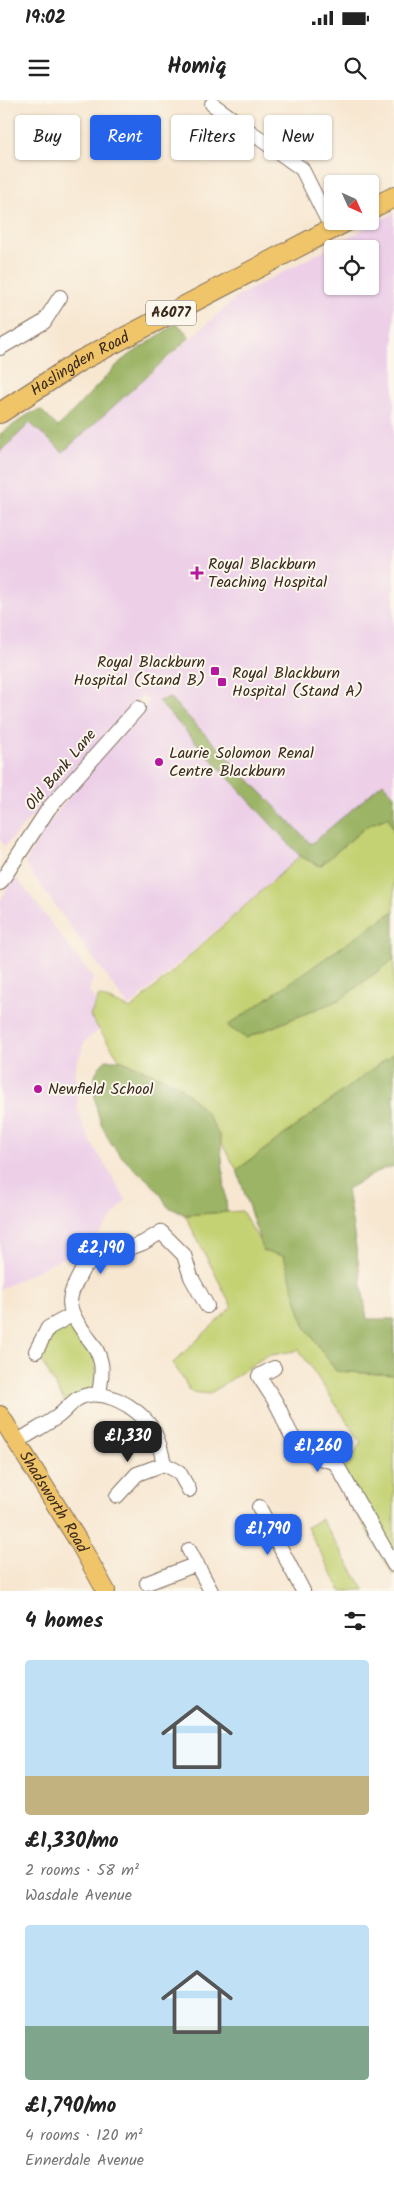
<!DOCTYPE html>
<meta charset="utf-8">
<style>
body{margin:0;font-family:Kalam,sans-serif;background:#f2f2f2;color:#222;height:100vh;display:flex;flex-direction:column;font-size:19px;white-space:nowrap}
*{box-sizing:border-box;margin:0}
p{font-size:16px;color:#767676}
.icon{flex:none;width:28px;height:28px;fill:none;stroke:currentColor;stroke-width:2;stroke-linecap:round;stroke-linejoin:round}
.map{position:relative;height:1491px;overflow:hidden}
.drawer{display:flex;flex-direction:column;background:#fff;flex:1}
.drawer>*{flex:none}
.hud{position:absolute;left:15px;top:15px;width:365px;height:45px;display:flex;gap:10px}
.needle{width:32px;rotate:135deg}
.controls{position:absolute;left:324px;top:75px;display:grid;gap:10px}
.controls a{display:grid;place-items:center;width:55px;height:55px;border-radius:5px;background:#fff;box-shadow:0 1px 4px #0004;font-size:25px}
.price{position:absolute;translate:-50% -42px;padding:0 11px;border-radius:10px;background:#2563eb;color:#fff;font-size:16px;line-height:32px;filter:drop-shadow(0 1px 2px #0008)}
.price::after{content:'';position:absolute;left:50%;top:30px;width:15px;height:11px;margin-left:-8px;background:inherit;clip-path:polygon(0 0,100% 0,50% 100%)}
.price.current{background:#222;color:#fff}
ul{padding:0;list-style:none}
li{display:grid;align-content:center;gap:10px;height:265px;padding:0 25px}
li span{display:grid;place-items:center;height:155px;border-radius:5px;color:#555}
li>.icon{margin-inline-start:auto}
span .icon{width:90px;height:90px;fill:#fffc;stroke-width:1}
li b{font-size:21px}
h2{display:flex;justify-content:space-between;align-items:center;height:60px;padding:0 25px;font-size:21px}
.tag{padding:0 18px;border-radius:5px;background:#fff;box-shadow:0 1px 4px #0004;font-size:18px;line-height:45px}
.tag.current{background:#2563eb;color:#fff}
.status{display:flex;justify-content:space-between;align-items:center;height:35px;padding:0 25px;background:#fff;direction:ltr}
.status svg{height:14px;fill:currentColor}
header{display:flex;justify-content:space-between;align-items:center;height:65px;padding:0 25px;background:#fff;font-size:22px;font-weight:700}
.map>svg:first-child{display:block}
</style>
<div class="status"><b>19:02</b><svg viewBox="0 0 49 12"><path d="M0 12V9h3v3zM5 12V6h3v6zM10 12V3h3v9zM15 12V0h3v12zM26 1h20v11H26zM47 4h2v5h-2z"/></svg></div>
<header><svg class="icon" aria-label="menu" viewBox="0 0 24 24"><path d="M4 6h16M4 12h16M4 18h16"/></svg>Homiq<svg class="icon" aria-label="search" viewBox="0 0 24 24"><circle cx="10" cy="10" r="6"/><path d="M15 15l6 6"/></svg></header>
<div class="map">
<svg width="394" height="1491" viewBox="0 0 394 1491">
<rect width="100%" height="100%" fill="#fbf7ec"/>
<filter id="ink" filterUnits="userSpaceOnUse"><feTurbulence type="fractalNoise" baseFrequency=".02" numOctaves="2"/><feDisplacementMap in="SourceGraphic" scale="10" xChannelSelector="R" yChannelSelector="G"/><feConvolveMatrix kernelMatrix="1 2 1 2 8 2 1 2 1" color-interpolation-filters="sRGB"/></filter>
<filter id="wash" filterUnits="userSpaceOnUse"><feTurbulence type="fractalNoise" baseFrequency=".0096" numOctaves="4" result="noise"/><feDisplacementMap in="SourceGraphic" scale="20" xChannelSelector="R" yChannelSelector="G"/><feGaussianBlur stdDeviation="1.12" result="paint"/><feColorMatrix in="noise" values="0 0 0 0 0 0 0 0 0 0 0 0 0 0 0 0 0 1.4 0 .05"/><feComposite in="paint" operator="in"/></filter>
<g filter="url(#wash)">
<rect width="100%" height="100%" fill="#f7e7d1"/>
<!-- built -->
<path fill="#edd0e8" fill-rule="evenodd" d="M 394,113 L 394,695 L 383,683 L 129,907 L 25,764 L 39,737 L 71,694 L 149,601 L 142,595 L 5,746 L 0,740 L 0,352 L 30,322 L 63,352 L 238,196 ZM 332,149 L 370,149 L 370,186 L 332,186 Z
M 15,776 L 93,878 L 89,891 L 96,902 L 90,916 L 99,930 L 85,941 L 75,968 L 78,1010 L 88,1037 L 126,1100 L 91,1144 L 0,1189 L 0,801 Z"/>
<!-- green -->
<path fill="#c4d273" stroke="#807e48" d="M 389,717 L 394,732 L 394,811 L 228,926 L 246,938 L 341,899 L 394,859 L 394,953 L 237,1070 L 198,1004 L 177,984 L 120,960 L 90,916 L 99,896 L 131,909 L 300,756 L 320,766 L 367,726 Z
M 242,1111 L 261,1144 L 284,1156 L 304,1225 L 336,1271 L 394,1275 L 394,1476 L 338,1381 L 361,1342 L 299,1250 L 266,1256 L 209,1294 L 191,1292 L 173,1263 L 232,1207 L 185,1115 Z
M 72,1215 L 93,1243 L 99,1295 L 68,1308 L 36,1251 L 48,1228 Z
M 321,1419 L 365,1491 L 341,1491 L 307,1427 Z"/>
<!-- forest -->
<path fill="#9bb465" stroke="#6b6f42" d="M 177,223 L 190,237 L 63,352 L 30,323 L 0,352 L 0,334 L 29,314 L 41,310 L 58,327 L 121,261 Z
M 170,598 L 311,744 L 383,683 L 394,695 L 394,732 L 388,717 L 367,726 L 320,766 L 300,756 L 158,601 Z
M 394,811 L 394,859 L 341,899 L 246,938 L 227,926 Z
M 394,953 L 394,1067 L 383,1069 L 347,1089 L 367,1219 L 394,1219 L 394,1275 L 336,1271 L 304,1225 L 284,1156 L 263,1151 L 237,1070 Z
M 106,960 L 120,960 L 177,984 L 206,1012 L 220,1037 L 227,1112 L 185,1115 L 167,1106 C 157,1083 140,1076 123,1058 C 103,1038 91,1004 95,976 C 96,970 102,964 106,960 Z"/>
</g>
<g filter="url(#ink)">
<g fill="none" stroke-linecap="round" stroke-linejoin="round">
<defs>
<path id="minor" d="M 212,4 L 302,69 L 332,129
M 0,248 L 44,222 L 60,197
M 0,783 L 49,708 L 138,608
M 36,1251 L 48,1228 L 72,1215
M 274,1268 L 259,1276 C 266,1288 276,1300 281,1313 C 294,1344 300,1355 335,1362 L 394,1465
M 99,1295 C 100,1285 103,1273 101,1263 C 99,1254 95,1246 89,1239 C 64,1205 65,1202 85,1165 L 143,1143 L 161,1132 L 184,1155 L 191,1177 L 207,1206
M 17,1342 C 30,1333 44,1326 57,1317 C 64,1312 70,1304 77,1299 C 101,1285 138,1307 151,1327 C 159,1339 161,1351 164,1364 L 179,1372 L 189,1390
M 117,1396 L 137,1374 L 164,1364
M 259,1407 L 303,1491
M 189,1450 L 211,1491
M 147,1483 L 197,1464"/>
<g id="major">
<path id="s1" d="M 0,1315 L 77,1439 L 106,1491"/>
</g>
<g id="highway">
<path d="M 370,109 L 394,97"/>
<path id="s2" d="M 0,313 L 78,262 L 347,121"/>
</g>
</defs>
<!-- minor casing -->
<use href="#minor" stroke="#7d6c5d" stroke-width="16"/>
<!-- major casing -->
<use href="#major" stroke="#7d6c5d" stroke-width="20"/>
<!-- highway casing -->
<use href="#highway" stroke="#7d6c5d" stroke-width="22"/>
<!-- minor -->
<use href="#minor" stroke="#fff" stroke-width="14"/>
<!-- major -->
<use href="#major" stroke="#f0c469" stroke-width="18"/>
<!-- highway -->
<use href="#highway" stroke="#f0c469" stroke-width="20"/>
</g>
</g>
<!-- markers -->
<g fill="#b5179e" stroke="#fbf7ec" stroke-width="2">
<path d="M194.5 465.5h5v5h5v5h-5v5h-5v-5h-5v-5h5z"/>
<rect x="210" y="566" width="10" height="10" rx="2.5"/>
<rect x="217" y="577" width="10" height="10" rx="2.5"/>
<circle cx="159" cy="662" r="5"/>
<circle cx="38" cy="989" r="5"/>
</g>
<g text-anchor="middle" dominant-baseline="central" stroke-width="4" stroke-linejoin="round" paint-order="stroke">
<!-- shield labels -->
<rect fill="#fbf7ec" stroke="#75685c" stroke-width="1" x="146" y="200.5" width="50" height="25" rx="4"/>
<g font-size="15" font-weight="bold" fill="#3b2a1e">
<text x="171" y="213">A6077</text>
</g>
<!-- street labels -->
<g font-size="16" fill="#3b2a1e" stroke="#fbf7ec">
<text stroke="none"><textPath href="#s2" startOffset="94">Haslingden Road</textPath></text>
<text transform="translate(61 670) rotate(-50)">Old Bank Lane</text>
<text stroke="none"><textPath href="#s1" startOffset="102">Shadsworth Road</textPath></text>
</g>
<!-- poi labels -->
<g font-size="16" fill="#3b2a1e" stroke="#fbf7ec" text-anchor="start">
<text x="208" y="464">Royal Blackburn<tspan x="208" dy="18">Teaching Hospital</tspan></text>
<text x="205" y="562" text-anchor="end">Royal Blackburn<tspan x="205" dy="18">Hospital (Stand B)</tspan></text>
<text x="232" y="573">Royal Blackburn<tspan x="232" dy="18">Hospital (Stand A)</tspan></text>
<text x="169" y="653">Laurie Solomon Renal<tspan x="169" dy="18">Centre Blackburn</tspan></text>
<text x="48" y="989">Newfield School</text>
</g>
</g>
</svg>
<div class="controls">
<a><svg class="needle" viewBox="-14 -14 28 28"><path d="M0-13l5 13h-10z" fill="#e53935"/><path d="M0 13l5-13h-10z" fill="#767676"/></svg></a>
<a><svg class="icon" aria-label="locate" viewBox="0 0 24 24"><circle cx="12" cy="12" r="6"/><path d="M12 2v4M12 18v4M2 12h4M18 12h4"/></svg></a>
</div>
<b class="price" style="left:101px;top:1175px">£2,190</b>
<b class="price current" style="left:128px;top:1363px">£1,330</b>
<b class="price" style="left:318px;top:1373px">£1,260</b>
<b class="price" style="left:268px;top:1456px">£1,790</b>
<div class="hud">
<a class="tag">Buy</a>
<a class="tag current">Rent</a>
<a class="tag">Filters</a>
<a class="tag">New</a>
</div>
</div>
<section class="drawer">
<h2>4 homes<svg class="icon" aria-label="filters" viewBox="0 0 24 24"><path d="M4 7h16M4 17h16"/><circle cx="9" cy="7" r="2"/><circle cx="15" cy="17" r="2"/></svg></h2>
<ul>
<li><span style="background:linear-gradient(#bfe0f5 75%,#c2b280 0)"><svg class="icon" aria-label="home" viewBox="0 0 24 24"><path d="M3 11l9-7 9 7M6 9v11h12V9"/></svg></span><div><b>£1,330/mo</b><p>2 rooms · 58 m²</p><p>Wasdale Avenue</p></div></li>
<li><span style="background:linear-gradient(#bfe0f5 65%,#7fa58c 0)"><svg class="icon" aria-label="home" viewBox="0 0 24 24"><path d="M3 11l9-7 9 7M6 9v11h12V9"/></svg></span><div><b>£1,790/mo</b><p>4 rooms · 120 m²</p><p>Ennerdale Avenue</p></div></li>
</ul>
</section>
